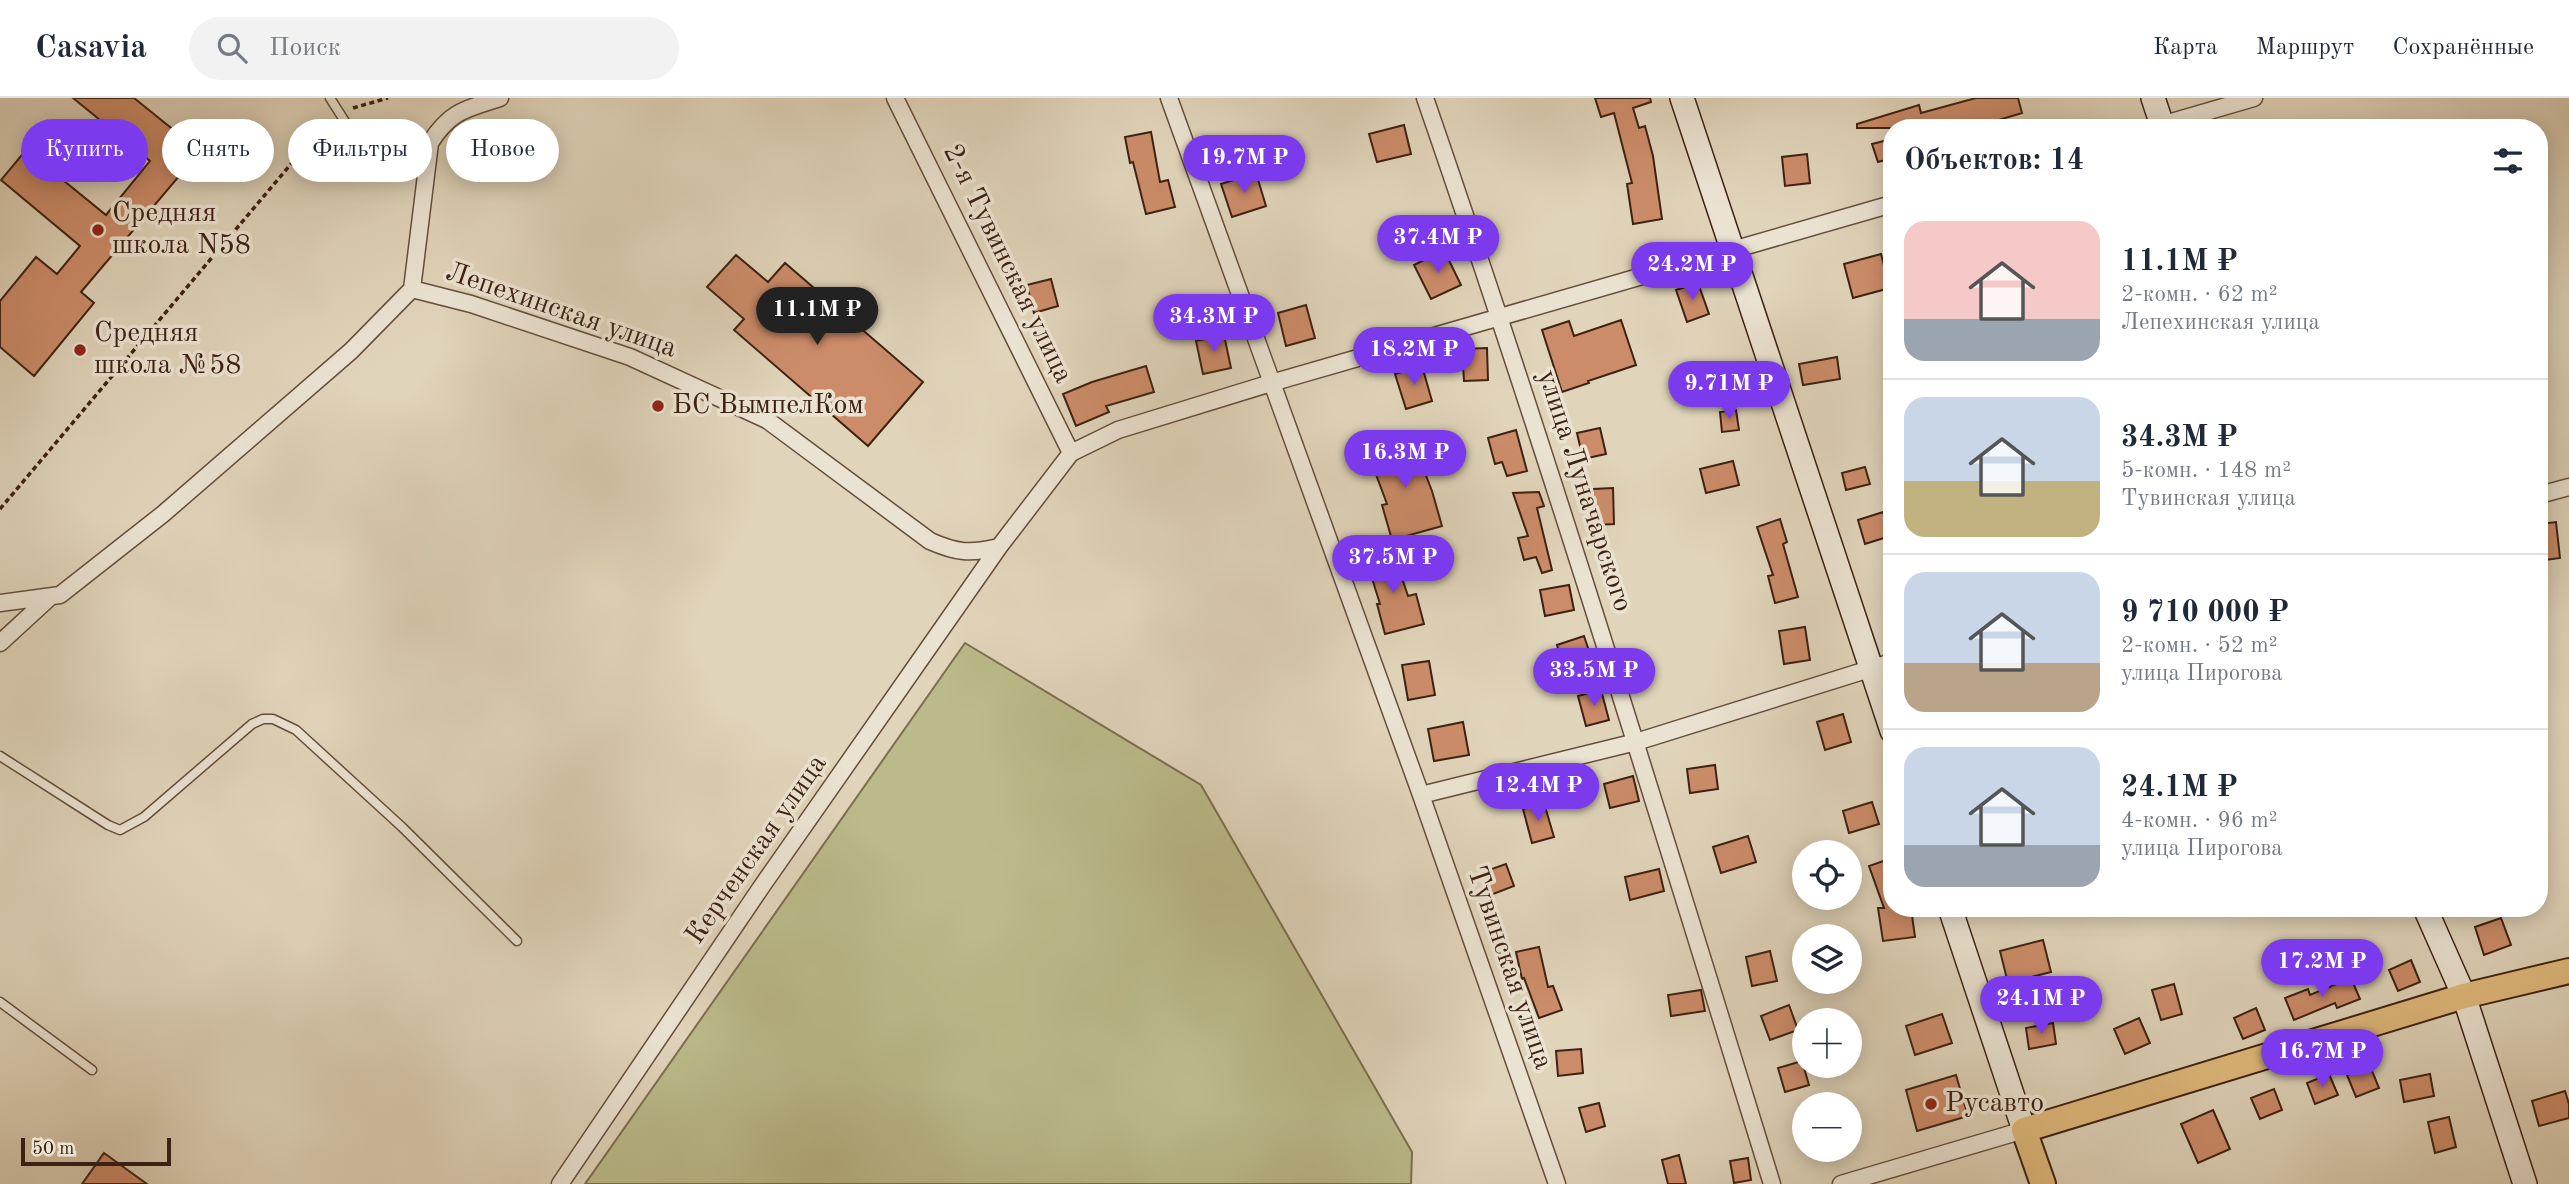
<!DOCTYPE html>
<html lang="ru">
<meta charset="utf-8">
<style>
body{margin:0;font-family:"Old Standard TT",serif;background:#f2f2f3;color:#1f2937;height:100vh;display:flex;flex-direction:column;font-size:26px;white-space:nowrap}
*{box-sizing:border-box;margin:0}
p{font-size:23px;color:#747a83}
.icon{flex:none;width:38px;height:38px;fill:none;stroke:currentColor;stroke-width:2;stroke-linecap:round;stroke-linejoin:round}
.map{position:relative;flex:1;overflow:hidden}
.drawer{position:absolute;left:1883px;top:21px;width:665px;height:798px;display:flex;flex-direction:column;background:#fff;border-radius:28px;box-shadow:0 4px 18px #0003}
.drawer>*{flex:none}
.hud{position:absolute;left:21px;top:21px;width:665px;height:63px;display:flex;gap:14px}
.tools{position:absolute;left:1792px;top:742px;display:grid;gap:14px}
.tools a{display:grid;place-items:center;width:70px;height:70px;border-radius:50%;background:#fff;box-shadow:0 4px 18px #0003;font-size:35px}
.scale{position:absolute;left:21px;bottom:18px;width:150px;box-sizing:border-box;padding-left:7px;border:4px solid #3d2112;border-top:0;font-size:19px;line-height:24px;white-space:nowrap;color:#3d2112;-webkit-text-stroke:5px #ebe3d2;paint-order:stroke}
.price{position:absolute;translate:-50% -60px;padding:0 16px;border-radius:24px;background:#7c3aed;color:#fff;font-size:23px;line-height:46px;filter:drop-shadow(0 2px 4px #0008)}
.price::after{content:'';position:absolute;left:50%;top:42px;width:21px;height:16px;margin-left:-10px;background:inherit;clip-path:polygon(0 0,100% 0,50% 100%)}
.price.selected{background:#222;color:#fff}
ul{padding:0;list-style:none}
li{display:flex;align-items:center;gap:21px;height:175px;padding:0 21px}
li+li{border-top:2px solid #e0e1e3}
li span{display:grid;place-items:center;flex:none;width:196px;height:140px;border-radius:21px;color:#555}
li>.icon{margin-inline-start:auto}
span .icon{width:84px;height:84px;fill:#fffc;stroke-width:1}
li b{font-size:30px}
h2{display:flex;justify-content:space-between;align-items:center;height:84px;padding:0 21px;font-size:30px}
.tag{padding:0 24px;border-radius:32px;background:#fff;box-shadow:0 4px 18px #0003;font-size:24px;line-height:63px}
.tag.selected{background:#7c3aed;color:#fff}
header{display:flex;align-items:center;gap:42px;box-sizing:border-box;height:98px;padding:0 35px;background:#fff;border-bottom:2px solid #e0e1e3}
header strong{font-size:33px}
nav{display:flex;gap:38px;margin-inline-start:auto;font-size:24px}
.search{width:490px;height:63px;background:#f2f2f3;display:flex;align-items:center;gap:18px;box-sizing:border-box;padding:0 24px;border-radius:38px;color:#747a83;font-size:26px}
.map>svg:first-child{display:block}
</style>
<header>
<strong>Casavia</strong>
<div class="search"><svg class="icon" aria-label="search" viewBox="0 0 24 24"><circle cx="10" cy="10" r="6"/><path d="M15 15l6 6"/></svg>Поиск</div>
<nav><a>Карта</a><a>Маршрут</a><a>Сохранённые</a></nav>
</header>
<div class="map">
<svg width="2569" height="1086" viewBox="0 0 2569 1086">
<rect width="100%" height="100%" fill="#e0d4ba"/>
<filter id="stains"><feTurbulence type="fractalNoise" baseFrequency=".00286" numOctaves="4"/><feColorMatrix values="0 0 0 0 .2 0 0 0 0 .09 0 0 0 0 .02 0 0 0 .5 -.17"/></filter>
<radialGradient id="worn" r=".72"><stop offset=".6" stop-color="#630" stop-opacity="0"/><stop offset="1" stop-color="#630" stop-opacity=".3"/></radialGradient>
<!-- green -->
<path fill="#bbba8a" stroke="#7c6e4e" stroke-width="2" d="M 965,545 L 1201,687 L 1412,1054 L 1411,1086 L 585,1086 Z"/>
<!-- building -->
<path fill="#cc8c69" stroke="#3d2112" stroke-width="2" d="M 73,0 L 134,0 L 175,33 L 183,24 L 208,44 L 81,194 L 94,205 L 34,278 L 0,249 L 0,203 L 36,159 L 57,176 L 80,148 L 1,82 L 26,52 L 106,117 L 150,63 Z
M 1595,0 L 1650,0 L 1651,4 L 1633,10 L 1639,30 L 1645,28 L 1653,58 L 1662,121 L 1633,126 L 1627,86 L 1632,85 L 1614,15 L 1601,19 Z
M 1976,0 L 2018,0 L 2022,15 L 1972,30 L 1857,30 L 1857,26 L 1919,7 L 1921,15 Z
M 1404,27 L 1411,56 L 1377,64 L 1369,36 Z
M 1151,34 L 1160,84 L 1168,82 L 1175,109 L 1146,116 L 1133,64 L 1130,65 L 1125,39 Z
M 1892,41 L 1892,60 L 1878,64 L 1872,46 Z
M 1807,56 L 1810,85 L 1785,88 L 1782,59 Z
M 1256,75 L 1266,108 L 1232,119 L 1221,86 Z
M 1444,152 L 1461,187 L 1431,201 L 1414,167 Z
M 1881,156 L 1890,190 L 1853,200 L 1844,166 Z
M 736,157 L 768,184 L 785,165 L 923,284 L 868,348 L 734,232 L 744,221 L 707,189 Z
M 1051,181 L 1058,208 L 1034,215 L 1027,187 Z
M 1698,185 L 1709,216 L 1687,224 L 1676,192 Z
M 1306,207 L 1315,240 L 1286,248 L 1278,215 Z
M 1621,222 L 1636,267 L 1588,283 L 1589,285 L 1562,294 L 1542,232 L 1569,223 L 1574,238 Z
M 1224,237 L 1231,270 L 1203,276 L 1196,243 Z
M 1487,250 L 1488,282 L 1464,283 L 1462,251 Z
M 1837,259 L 1840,281 L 1803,287 L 1799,266 Z
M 1146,268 L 1154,294 L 1106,308 L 1109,314 L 1076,328 L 1063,296 L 1092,284 Z
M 1422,268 L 1432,303 L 1406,311 L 1395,276 Z
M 1736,312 L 1739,332 L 1722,334 L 1720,314 Z
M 1600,330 L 1606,356 L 1583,361 L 1577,335 Z
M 1516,332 L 1527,373 L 1507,378 L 1502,364 L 1495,366 L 1488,340 Z
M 1411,339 L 1432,393 L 1442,428 L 1392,442 L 1382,407 L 1387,406 L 1368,355 Z
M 1733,363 L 1739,387 L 1706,395 L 1700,371 Z
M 1865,369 L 1870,386 L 1846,392 L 1842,375 Z
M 1613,390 L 1614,426 L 1595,427 L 1593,391 Z
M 1539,394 L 1544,408 L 1537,410 L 1552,472 L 1542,475 L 1536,459 L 1524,462 L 1518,440 L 1528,438 L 1513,395 Z
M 1883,414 L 1890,438 L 1865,446 L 1858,422 Z
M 1780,421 L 1787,444 L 1783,446 L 1798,499 L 1775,505 L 1768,478 L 1773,477 L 1757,429 Z
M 2556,424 L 2560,460 L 2539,463 L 2539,426 Z
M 1393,453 L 1408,498 L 1416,496 L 1424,526 L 1385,536 L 1377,506 L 1380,506 L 1366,461 Z
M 1569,487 L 1574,512 L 1545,518 L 1540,492 Z
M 1805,529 L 1810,562 L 1784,566 L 1779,533 Z
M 1584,538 L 1592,562 L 1564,571 L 1557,547 Z
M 1429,563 L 1435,597 L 1408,602 L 1402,567 Z
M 1601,592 L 1609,622 L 1586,628 L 1578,598 Z
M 1843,616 L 1851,644 L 1825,652 L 1817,624 Z
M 1463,624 L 1469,657 L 1434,663 L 1428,631 Z
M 1715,667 L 1718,691 L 1690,695 L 1687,671 Z
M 1633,678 L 1639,703 L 1610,710 L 1604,686 Z
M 1872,704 L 1879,726 L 1849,735 L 1843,713 Z
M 1544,705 L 1554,739 L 1532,745 L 1523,711 Z
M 1748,738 L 1756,764 L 1721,775 L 1713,749 Z
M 1892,760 L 1892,810 L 1911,810 L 1915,839 L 1883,843 L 1878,810 L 1884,810 L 1869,768 Z
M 1506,766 L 1514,788 L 1488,798 L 1480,775 Z
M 1659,771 L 1664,793 L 1630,802 L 1625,779 Z
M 2501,820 L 2511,847 L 2484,857 L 2475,829 Z
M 2043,842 L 2051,874 L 2008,885 L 2000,853 Z
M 1539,849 L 1548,889 L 1553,888 L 1562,912 L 1539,920 L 1524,880 L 1522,881 L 1516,854 Z
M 1770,853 L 1777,883 L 1752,888 L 1746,859 Z
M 2411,862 L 2420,884 L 2398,893 L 2389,872 Z
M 2351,880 L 2360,901 L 2337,910 L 2335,905 L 2294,922 L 2285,900 L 2308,891 L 2310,897 Z
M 2174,886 L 2182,916 L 2161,922 L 2152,892 Z
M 1701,892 L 1705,913 L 1671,918 L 1668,897 Z
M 1789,907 L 1798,932 L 1770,942 L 1761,918 Z
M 2256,910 L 2265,932 L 2243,941 L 2234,920 Z
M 1942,916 L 1952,945 L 1915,957 L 1906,928 Z
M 2139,920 L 2150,945 L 2125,956 L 2114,931 Z
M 2053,925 L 2056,946 L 2029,951 L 2026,930 Z
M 1581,951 L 1583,975 L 1558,978 L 1556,953 Z
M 1802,963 L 1809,987 L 1785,994 L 1778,970 Z
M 2370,968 L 2379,990 L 2356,999 L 2347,977 Z
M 2329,976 L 2338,997 L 2315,1006 L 2307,985 Z
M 2430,976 L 2434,998 L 2404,1004 L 2400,982 Z
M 1956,977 L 1968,1018 L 1917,1033 L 1906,992 Z
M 2274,991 L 2282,1012 L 2260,1021 L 2251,1000 Z
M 2565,993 L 2569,1006 L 2569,1020 L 2539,1028 L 2532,1003 Z
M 1599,1005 L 1605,1028 L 1586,1034 L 1579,1010 Z
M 2213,1012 L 2230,1051 L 2198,1065 L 2181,1026 Z
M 2449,1019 L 2456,1049 L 2435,1055 L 2428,1024 Z
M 104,1055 L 147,1086 L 82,1086 Z
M 1679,1057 L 1686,1086 L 1668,1086 L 1662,1062 Z
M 1748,1060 L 1751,1082 L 1734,1085 L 1730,1063 Z"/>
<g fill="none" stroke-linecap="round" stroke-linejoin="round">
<defs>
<path id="service" d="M 330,0 L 351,33 L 430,45
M 0,658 L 108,727 L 120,732 L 144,719 L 252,626 L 263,621 L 273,621 L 296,632 L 402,729 L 517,843
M 0,904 L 92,972"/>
<path id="minor" d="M 895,0 L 1071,355
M 1169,0 L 1421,697 L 1557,1086
M 1425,0 C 1549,359 1660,723 1772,1086
M 2154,29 L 2254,0
M 412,191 L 430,45 C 450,13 466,11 500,0
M 2539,397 L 2569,389
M 0,505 L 60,497 L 163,416 L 351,253 L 412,191 L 471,206 L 630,259 L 767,322 L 930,443 C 957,455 970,456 999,449 L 1071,355 L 1118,332 L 1271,285 L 1892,106
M 0,545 L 49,500
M 1421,697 L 1636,644 L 1892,564
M 560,1086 L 762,788 L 999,449
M 1841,1086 L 2024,1032"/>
<path id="secondary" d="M 1682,0 L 1892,633
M 2153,0 L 2163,30
M 1950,810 L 2024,1032
M 2425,810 L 2464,898 L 2525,1086"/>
<path id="primary" d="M 2043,1086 L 2024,1032 L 2464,898 L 2569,873"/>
</defs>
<!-- service casing -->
<use href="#service" stroke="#664e3c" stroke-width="11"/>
<!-- minor casing -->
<use href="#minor" stroke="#664e3c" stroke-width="19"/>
<!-- secondary casing -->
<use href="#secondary" stroke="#3d2112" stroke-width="26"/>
<!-- primary casing -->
<use href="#primary" stroke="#3d2112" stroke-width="28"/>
<!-- path -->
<path stroke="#3d2112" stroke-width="3.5" stroke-dasharray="5 3.5" stroke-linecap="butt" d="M 353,10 L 388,0
M 0,411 L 328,22"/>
<!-- service -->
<use href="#service" stroke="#ebe3d2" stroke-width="8"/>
<!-- minor -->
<use href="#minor" stroke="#ebe3d2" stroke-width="16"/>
<!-- secondary -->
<use href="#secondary" stroke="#ebe3d2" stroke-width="23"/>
<!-- primary -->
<use href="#primary" stroke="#e0ba7d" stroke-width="24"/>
</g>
<!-- markers -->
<g fill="#8f2418" stroke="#ebe3d2" stroke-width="2.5">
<circle cx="98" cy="132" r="7"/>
<circle cx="80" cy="252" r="7"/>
<circle cx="658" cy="308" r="7"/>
<circle cx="1931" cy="1006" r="7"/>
</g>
<g text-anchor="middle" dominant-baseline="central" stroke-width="7" stroke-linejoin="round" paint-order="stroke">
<!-- poi labels -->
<g font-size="28" fill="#3d2112" stroke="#ebe3d2" text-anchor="start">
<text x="112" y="116">Средняя<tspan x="112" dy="32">школа N58</tspan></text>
<text x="94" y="236">Средняя<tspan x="94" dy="32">школа №58</tspan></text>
<text x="672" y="308">БС ВымпелКом</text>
<text x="1945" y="1006">Русавто</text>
</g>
<!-- street labels -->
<g font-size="28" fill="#3d2112" stroke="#ebe3d2">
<text transform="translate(1007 166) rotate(64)">2-я Тувинская улица</text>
<text transform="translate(561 213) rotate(19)">Лепехинская улица</text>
<text transform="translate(1584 393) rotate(72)">улица Луначарского</text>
<text transform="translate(757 752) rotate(-55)">Керченская улица</text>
<text transform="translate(1509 870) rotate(71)">Тувинская улица</text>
</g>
</g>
<rect width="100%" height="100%" filter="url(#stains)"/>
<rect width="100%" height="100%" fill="url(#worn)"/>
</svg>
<div class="tools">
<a><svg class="icon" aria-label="locate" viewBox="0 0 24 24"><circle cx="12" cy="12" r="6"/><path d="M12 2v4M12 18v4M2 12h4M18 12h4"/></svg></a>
<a><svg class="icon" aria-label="layers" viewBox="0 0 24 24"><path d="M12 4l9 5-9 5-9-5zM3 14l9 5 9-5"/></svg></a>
<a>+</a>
<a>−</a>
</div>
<div class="scale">50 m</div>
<b class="price" style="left:1244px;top:97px">19.7M ₽</b>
<b class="price" style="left:1438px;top:177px">37.4M ₽</b>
<b class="price" style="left:1692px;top:204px">24.2M ₽</b>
<b class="price selected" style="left:817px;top:249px">11.1M ₽</b>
<b class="price" style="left:1214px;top:256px">34.3M ₽</b>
<b class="price" style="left:1414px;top:289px">18.2M ₽</b>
<b class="price" style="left:1729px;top:323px">9.71M ₽</b>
<b class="price" style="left:1405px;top:392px">16.3M ₽</b>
<b class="price" style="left:1393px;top:497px">37.5M ₽</b>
<b class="price" style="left:1594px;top:610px">33.5M ₽</b>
<b class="price" style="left:1538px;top:725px">12.4M ₽</b>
<b class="price" style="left:2322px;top:901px">17.2M ₽</b>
<b class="price" style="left:2041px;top:938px">24.1M ₽</b>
<b class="price" style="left:2322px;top:991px">16.7M ₽</b>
<div class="hud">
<a class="tag selected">Купить</a>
<a class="tag">Снять</a>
<a class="tag">Фильтры</a>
<a class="tag">Новое</a>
</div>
<section class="drawer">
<h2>Объектов: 14<svg class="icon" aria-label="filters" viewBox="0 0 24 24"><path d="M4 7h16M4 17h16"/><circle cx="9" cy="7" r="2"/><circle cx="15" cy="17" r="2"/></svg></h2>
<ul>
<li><span style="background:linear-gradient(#f6c9c9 70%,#9aa5b1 0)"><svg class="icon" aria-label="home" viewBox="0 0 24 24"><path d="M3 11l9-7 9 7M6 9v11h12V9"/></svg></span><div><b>11.1M ₽</b><p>2-комн. · 62 m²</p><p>Лепехинская улица</p></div></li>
<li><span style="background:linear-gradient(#c9d6e8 60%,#c2b280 0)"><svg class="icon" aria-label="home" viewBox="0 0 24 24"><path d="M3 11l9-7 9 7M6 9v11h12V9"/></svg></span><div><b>34.3M ₽</b><p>5-комн. · 148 m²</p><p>Тувинская улица</p></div></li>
<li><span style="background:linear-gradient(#c9d6e8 65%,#b9a48a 0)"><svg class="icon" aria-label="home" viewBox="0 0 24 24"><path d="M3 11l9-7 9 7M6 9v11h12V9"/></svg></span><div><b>9 710 000 ₽</b><p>2-комн. · 52 m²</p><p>улица Пирогова</p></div></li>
<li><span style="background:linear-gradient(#c9d6e8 70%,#9aa5b1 0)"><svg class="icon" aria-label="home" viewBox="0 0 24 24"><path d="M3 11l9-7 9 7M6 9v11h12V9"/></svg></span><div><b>24.1M ₽</b><p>4-комн. · 96 m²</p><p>улица Пирогова</p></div></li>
</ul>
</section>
</div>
